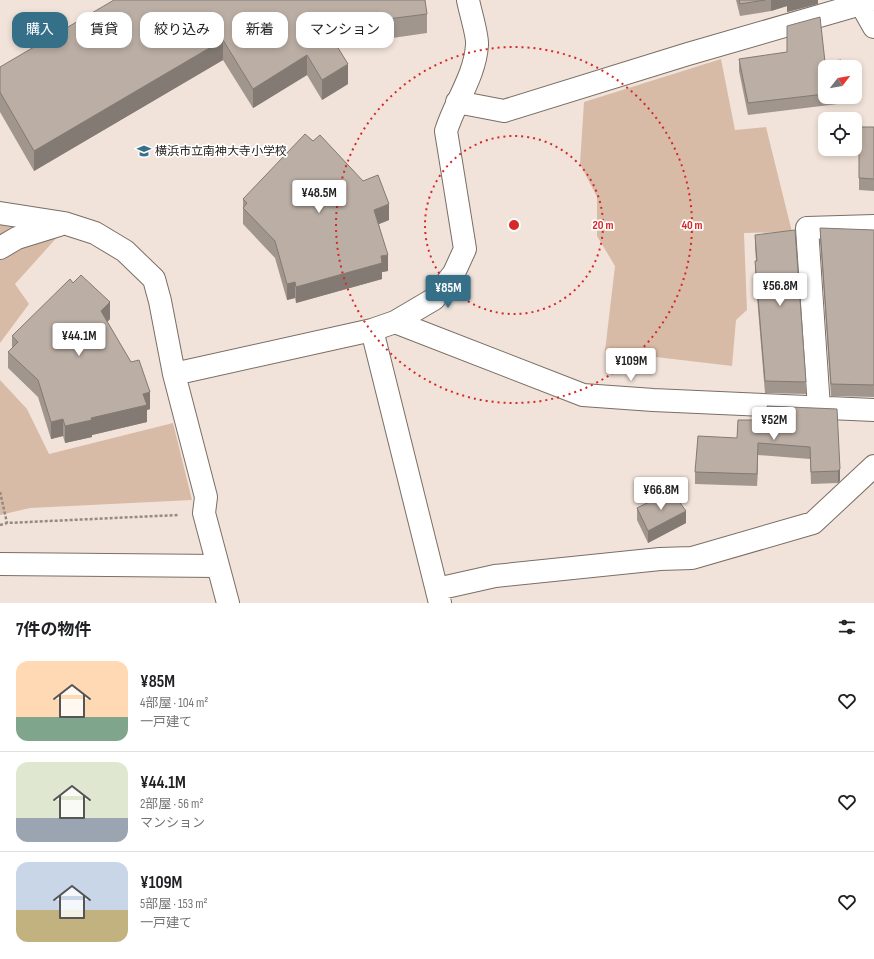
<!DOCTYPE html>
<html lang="ja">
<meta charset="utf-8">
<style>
body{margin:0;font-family:"Sofia Sans Condensed","Noto Sans JP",sans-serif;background:#f6f6f6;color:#202124;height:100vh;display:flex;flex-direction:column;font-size:15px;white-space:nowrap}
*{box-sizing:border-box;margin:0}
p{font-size:13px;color:#757577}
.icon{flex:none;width:22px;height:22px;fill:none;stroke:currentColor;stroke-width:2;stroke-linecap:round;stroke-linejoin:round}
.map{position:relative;height:603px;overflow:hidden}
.details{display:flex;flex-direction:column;background:#fff;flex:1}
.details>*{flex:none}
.guide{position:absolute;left:12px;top:12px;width:400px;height:36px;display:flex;gap:8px}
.needle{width:26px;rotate:59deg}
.tools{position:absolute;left:818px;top:60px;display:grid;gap:8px}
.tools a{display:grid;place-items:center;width:44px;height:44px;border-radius:8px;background:#fff;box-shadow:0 2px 6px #0003;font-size:20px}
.price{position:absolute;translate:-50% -34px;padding:0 9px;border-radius:4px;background:#fff;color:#222;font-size:13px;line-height:26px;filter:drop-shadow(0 1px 2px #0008)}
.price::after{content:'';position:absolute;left:50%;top:24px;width:12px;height:9px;margin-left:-6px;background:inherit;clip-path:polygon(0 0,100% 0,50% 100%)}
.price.current{background:#366f88;color:#fff}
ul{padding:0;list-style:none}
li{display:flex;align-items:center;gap:12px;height:100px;padding:0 16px}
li+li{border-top:1px solid #e0e0e0}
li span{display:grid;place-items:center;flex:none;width:112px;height:80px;border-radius:12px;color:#555}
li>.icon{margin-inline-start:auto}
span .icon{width:48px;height:48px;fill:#fffc;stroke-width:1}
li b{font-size:17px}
h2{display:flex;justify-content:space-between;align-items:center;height:48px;padding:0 16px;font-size:17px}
.tag{padding:0 14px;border-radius:12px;background:#fff;box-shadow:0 2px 6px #0003;font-size:14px;line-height:36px}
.tag.current{background:#366f88;color:#fff}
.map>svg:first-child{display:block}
</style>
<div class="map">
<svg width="874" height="603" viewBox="0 0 874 603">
<rect width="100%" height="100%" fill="#f1e3d9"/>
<!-- green -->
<path fill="#d8bba6" d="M 721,59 L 735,130 L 766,127 L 792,232 L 744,233 L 747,310 L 736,320 L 732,366 L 605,351 L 615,266 L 597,236 L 597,197 L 580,164 L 584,102 Z
M 0,223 L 60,234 L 15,284 L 29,304 L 0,343 Z
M 0,380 L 27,409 L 49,454 L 173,423 L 192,500 L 30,508 L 0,515 Z"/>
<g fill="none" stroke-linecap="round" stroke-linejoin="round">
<defs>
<path id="minor" d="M 861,0 L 861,4 L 874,27
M 457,102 L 504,111 L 688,54 L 861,4 L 870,0
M 0,213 L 64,223 L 95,233 L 125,251 L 154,279 L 160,301 L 174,374 L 206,497 L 204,513 L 228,603
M 0,248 L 17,238 L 59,225
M 395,322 L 583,395 L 653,400 L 874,410
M 174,374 L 372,330
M 819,408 L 807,228 L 874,226
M 0,564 L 218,566
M 437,589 L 495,576 L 660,559 L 692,558 L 813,523 L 874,466
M 440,603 L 372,330 L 395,322 L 434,299 L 454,273 L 465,249 L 446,131 C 455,102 475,76 477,45 C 478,36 470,11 468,0"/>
</defs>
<!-- minor casing -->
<use href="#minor" stroke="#7a6e65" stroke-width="24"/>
<!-- path -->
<path stroke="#948a82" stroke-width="2.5" stroke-dasharray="3 2" stroke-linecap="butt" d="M 0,492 L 7,523
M 0,525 L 7,523 L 178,515"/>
<!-- minor -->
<use href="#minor" stroke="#fff" stroke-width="22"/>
</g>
<!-- wall -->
<path fill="#a1968d" d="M 736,0 L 818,0 L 818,4 L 787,12 L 787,6 L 771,11 L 740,16 Z
M 427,14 L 427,33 L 337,46 L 348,84 L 322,100 L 307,75 L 253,108 L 223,60 L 34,171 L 0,112 L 0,67 Z
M 739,59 L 825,67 L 825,97 L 846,97 L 846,103 L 748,115 L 739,71 Z
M 859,127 L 874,127 L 874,191 L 859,190 Z
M 313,141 L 389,220 L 379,224 L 388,271 L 382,272 L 382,279 L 296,303 L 295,298 L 287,300 L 275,258 L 243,224 L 243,199 Z
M 820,228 L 874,230 L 874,397 L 831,396 L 820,240 Z
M 755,235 L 806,382 L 806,394 L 765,393 L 755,273 L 755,261 L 756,261 L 755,247 Z
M 73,283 L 110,319 L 107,322 L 150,409 L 147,410 L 147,422 L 92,435 L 92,437 L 65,443 L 63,436 L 51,439 L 38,397 L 8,368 L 8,352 L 12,348 L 12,336 Z
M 767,406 L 837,409 L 840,481 L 838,483 L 811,484 L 810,459 L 758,455 L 757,486 L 695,484 L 695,472 L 737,438 L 765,420 L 767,412 Z
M 637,508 L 686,523 L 648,543 L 637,520 Z"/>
<!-- shaded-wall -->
<path fill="#837a73" d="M 771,0 L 787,0 L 787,6 L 771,11 Z
M 787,0 L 818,0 L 818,4 L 787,12 Z
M 223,40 L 223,60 L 34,171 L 34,151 Z
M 307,55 L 307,75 L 253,108 L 253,89 Z
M 348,64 L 348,84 L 322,100 L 322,80 Z
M 389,204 L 389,220 L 374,226 L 374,210 Z
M 388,255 L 388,271 L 382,272 L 382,279 L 296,303 L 296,287 L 381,256 Z
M 295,282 L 295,298 L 287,300 L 287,284 Z
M 110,302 L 110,319 L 101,328 L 101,311 Z
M 150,392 L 150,409 L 147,410 L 147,422 L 92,435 L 92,437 L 65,443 L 65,426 L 91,418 L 143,394 Z
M 63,419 L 63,436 L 51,439 L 51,422 Z
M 758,443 L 758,455 L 757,486 L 757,474 Z
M 840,469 L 840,481 L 838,483 L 838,471 Z
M 686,511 L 686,523 L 648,543 L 648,531 Z"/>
<!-- building -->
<path fill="#bbaea4" stroke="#837a73" d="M 114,0 L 425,0 L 427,14 L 325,27 L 348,64 L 322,80 L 307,55 L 253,89 L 223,40 L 34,151 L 0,92 L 0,67 Z
M 739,0 L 765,0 L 740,4 Z
M 820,17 L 825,62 L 841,60 L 842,67 L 825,67 L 825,94 L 748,103 L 739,59 L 787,52 L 787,26 Z
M 859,127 L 874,127 L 874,179 L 859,178 Z
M 305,134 L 313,141 L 320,135 L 363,181 L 378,175 L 389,204 L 374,210 L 388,255 L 381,256 L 382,263 L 296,287 L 295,282 L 287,284 L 275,241 L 243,208 L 247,203 L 243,199 Z
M 820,228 L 874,230 L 874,385 L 831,384 Z
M 795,230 L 806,382 L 765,381 L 755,261 L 757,261 L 755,235 Z
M 81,275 L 110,302 L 101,311 L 131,362 L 139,360 L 150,392 L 143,394 L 147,405 L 91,418 L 92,420 L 65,426 L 63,419 L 51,422 L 38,380 L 8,352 L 18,342 L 12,336 L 70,279 L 73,283 Z
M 767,406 L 837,409 L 840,469 L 838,471 L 811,472 L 810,447 L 758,443 L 757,474 L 695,472 L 698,436 L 737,438 L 738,420 L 766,420 L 765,412 L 768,412 Z
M 671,491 L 686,511 L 648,531 L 637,508 Z"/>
<!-- distance rings -->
<g fill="none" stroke="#d62828" stroke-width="2" stroke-dasharray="2 4">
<circle cx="514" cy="225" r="89"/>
<circle cx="514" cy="225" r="178"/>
</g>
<!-- icons -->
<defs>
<symbol id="school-bare" viewBox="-9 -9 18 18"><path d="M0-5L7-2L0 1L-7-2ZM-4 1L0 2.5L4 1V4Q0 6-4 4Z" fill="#366f88" stroke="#fff" stroke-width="2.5" paint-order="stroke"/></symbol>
</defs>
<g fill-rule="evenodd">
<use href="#school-bare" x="134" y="141" width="20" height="20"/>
</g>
<g text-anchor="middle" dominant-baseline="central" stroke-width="3.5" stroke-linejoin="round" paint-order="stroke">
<!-- poi labels -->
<g font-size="12" fill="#201b17" stroke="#fff" text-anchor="start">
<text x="155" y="151">横浜市立南神大寺小学校</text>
</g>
</g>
<circle cx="514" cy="225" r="6" fill="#d62828" stroke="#fff" stroke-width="2"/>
<g font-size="12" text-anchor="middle" font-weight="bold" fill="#d62828" stroke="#fff" stroke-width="3.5" stroke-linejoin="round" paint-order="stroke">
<text x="603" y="229">20 m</text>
<text x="692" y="229">40 m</text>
</g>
</svg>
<div class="tools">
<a><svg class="needle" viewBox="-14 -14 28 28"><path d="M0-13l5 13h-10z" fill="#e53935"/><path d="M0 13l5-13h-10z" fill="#757577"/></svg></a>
<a><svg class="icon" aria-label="locate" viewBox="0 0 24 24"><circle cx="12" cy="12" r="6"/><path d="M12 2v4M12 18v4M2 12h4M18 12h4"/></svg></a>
</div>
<b class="price" style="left:319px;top:214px">¥48.5M</b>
<b class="price" style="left:780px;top:307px">¥56.8M</b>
<b class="price current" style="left:448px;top:309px">¥85M</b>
<b class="price" style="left:79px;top:357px">¥44.1M</b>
<b class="price" style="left:631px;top:382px">¥109M</b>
<b class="price" style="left:774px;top:441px">¥52M</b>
<b class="price" style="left:661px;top:511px">¥66.8M</b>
<div class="guide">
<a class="tag current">購入</a>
<a class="tag">賃貸</a>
<a class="tag">絞り込み</a>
<a class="tag">新着</a>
<a class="tag">マンション</a>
</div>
</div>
<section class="details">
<h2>7件の物件<svg class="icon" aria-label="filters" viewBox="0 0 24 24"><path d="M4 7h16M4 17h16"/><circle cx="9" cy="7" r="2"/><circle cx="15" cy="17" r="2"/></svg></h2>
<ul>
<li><span style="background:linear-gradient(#ffd9b3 70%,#7fa58c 0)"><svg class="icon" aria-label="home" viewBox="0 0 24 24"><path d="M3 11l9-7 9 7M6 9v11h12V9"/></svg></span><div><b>¥85M</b><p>4部屋 · 104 m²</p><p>一戸建て</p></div><svg class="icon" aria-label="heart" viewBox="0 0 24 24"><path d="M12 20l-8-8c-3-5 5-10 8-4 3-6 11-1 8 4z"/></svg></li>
<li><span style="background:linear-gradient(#dfe7d0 70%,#9aa5b1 0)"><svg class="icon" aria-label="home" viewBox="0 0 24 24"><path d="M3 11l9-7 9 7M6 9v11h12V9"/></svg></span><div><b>¥44.1M</b><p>2部屋 · 56 m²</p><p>マンション</p></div><svg class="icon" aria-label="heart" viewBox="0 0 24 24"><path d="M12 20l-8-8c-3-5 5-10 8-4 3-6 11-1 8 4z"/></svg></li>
<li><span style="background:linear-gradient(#c9d6e8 60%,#c2b280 0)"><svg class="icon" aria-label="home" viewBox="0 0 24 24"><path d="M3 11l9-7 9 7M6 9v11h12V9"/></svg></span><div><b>¥109M</b><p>5部屋 · 153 m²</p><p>一戸建て</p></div><svg class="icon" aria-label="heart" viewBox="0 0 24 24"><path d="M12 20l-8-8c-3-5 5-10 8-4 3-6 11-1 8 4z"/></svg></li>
</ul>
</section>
